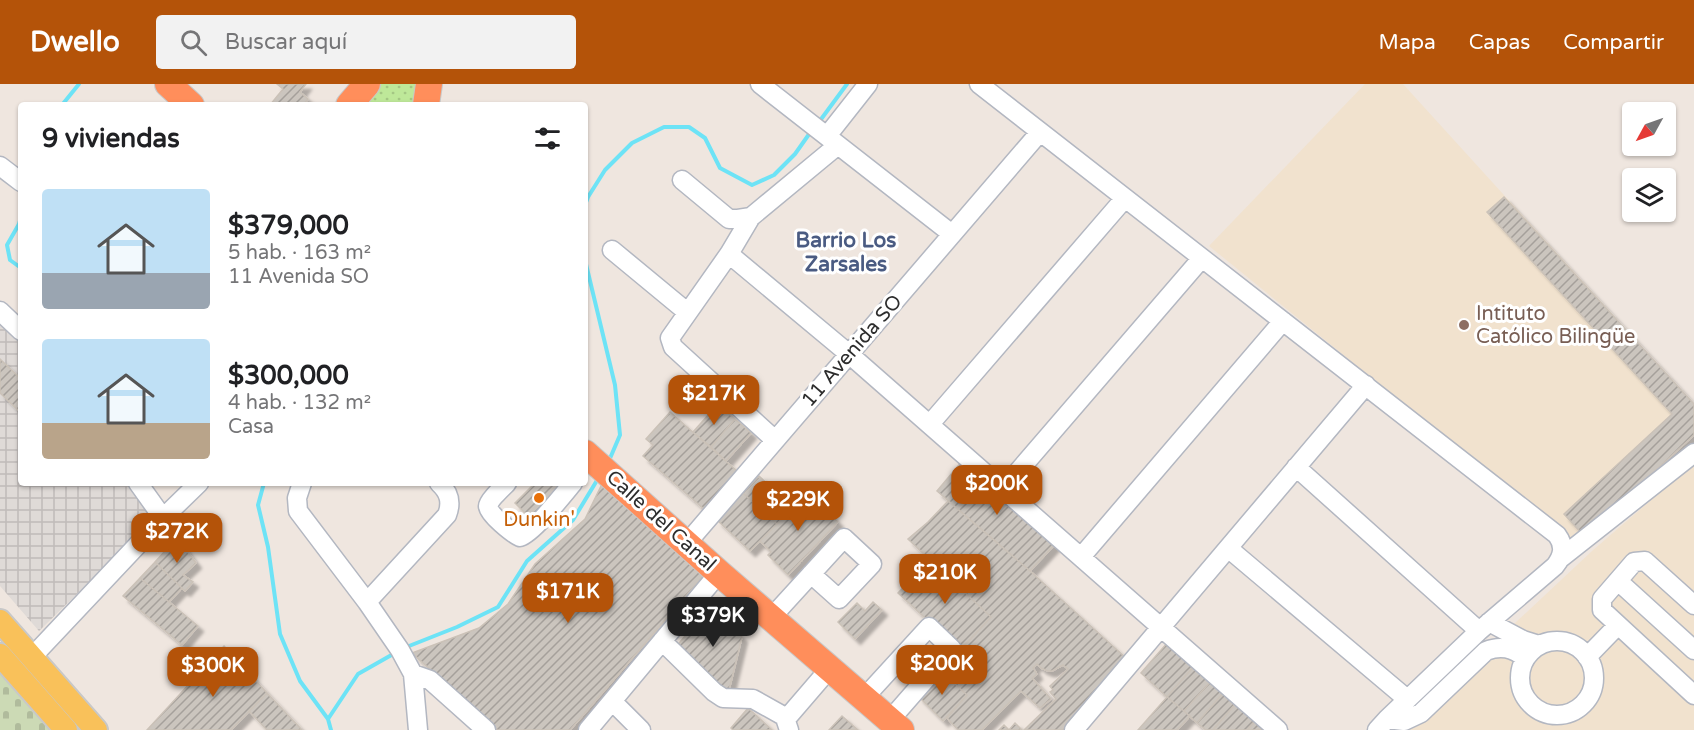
<!DOCTYPE html>
<html lang="es">
<meta charset="utf-8">
<style>
body{margin:0;font-family:"Varela Round",sans-serif;background:#f2f2f2;color:#202124;height:100vh;display:flex;flex-direction:column;font-size:22px;white-space:nowrap}
*{box-sizing:border-box;margin:0}
p{font-size:20px;color:#757577}
.icon{flex:none;width:33px;height:33px;fill:none;stroke:currentColor;stroke-width:2;stroke-linecap:round;stroke-linejoin:round}
.map{position:relative;flex:1;overflow:hidden}
.drawer{position:absolute;left:18px;top:18px;width:570px;height:384px;display:flex;flex-direction:column;background:#fff;border-radius:6px;box-shadow:0 2px 4px #0004}
.drawer>*{flex:none}
.needle{width:39px;rotate:230deg}
.tools{position:absolute;left:1622px;top:18px;display:grid;gap:12px}
.tools a{display:grid;place-items:center;width:54px;height:54px;border-radius:6px;background:#fff;box-shadow:0 2px 4px #0004;font-size:30px}
.price{position:absolute;translate:-50% -51px;padding:0 14px;border-radius:12px;background:#b45309;color:#fff;font-size:20px;line-height:39px;filter:drop-shadow(0 2px 3px #0008)}
.price::after{content:'';position:absolute;left:50%;top:36px;width:18px;height:14px;margin-left:-9px;background:inherit;clip-path:polygon(0 0,100% 0,50% 100%)}
.price.current{background:#222;color:#fff}
ul{padding:0;list-style:none}
li{display:flex;align-items:center;gap:18px;height:150px;padding:0 24px}
li span{display:grid;place-items:center;flex:none;width:168px;height:120px;border-radius:6px;color:#555}
li>.icon{margin-inline-start:auto}
span .icon{width:72px;height:72px;fill:#fffc;stroke-width:1}
li b{font-size:26px}
h2{display:flex;justify-content:space-between;align-items:center;height:72px;padding:0 24px;font-size:26px}
header{display:flex;align-items:center;gap:36px;box-sizing:border-box;height:84px;padding:0 30px;background:#b45309;color:#fff}
header strong{font-size:28px}
nav{display:flex;gap:33px;margin-inline-start:auto;font-size:21px}
.search{width:420px;height:54px;background:#f2f2f2;display:flex;align-items:center;gap:15px;box-sizing:border-box;padding:0 21px;border-radius:6px;color:#757577;font-size:22px}
.map>svg:first-child{display:block}
</style>
<header>
<strong>Dwello</strong>
<div class="search"><svg class="icon" aria-label="search" viewBox="0 0 24 24"><circle cx="10" cy="10" r="6"/><path d="M15 15l6 6"/></svg>Buscar aquí</div>
<nav><a>Mapa</a><a>Capas</a><a>Compartir</a></nav>
</header>
<div class="map">
<svg width="1694" height="646" viewBox="0 0 1694 646">
<defs>
<pattern id="green-dots" width="8" height="8" patternUnits="userSpaceOnUse" patternTransform="scale(1.5)"><rect width="8" height="8" fill="#bee899"/><path d="M2 2h.1M6 6h.1" fill="none" stroke="#a4c784" stroke-width="1.8" stroke-linecap="round"/></pattern>
<pattern id="cemetery-stones" width="16" height="16" patternUnits="userSpaceOnUse" patternTransform="scale(1.5)"><rect width="16" height="16" fill="#ccdab5"/><path d="M2 7V4a2 2 0 0 1 4 0v3zM10 15v-3a2 2 0 0 1 4 0v3z" fill="#b0bb9c"/></pattern>
<pattern id="plaza-grid" width="8" height="8" patternUnits="userSpaceOnUse" patternTransform="scale(1.5)"><rect width="8" height="8" fill="#dfdad7"/><path d="M0 4h8M4 0v8" fill="none" stroke="#c0bbb9"/></pattern>
<pattern id="building-hatch" width="6" height="6" patternUnits="userSpaceOnUse" patternTransform="scale(1.5)"><rect width="6" height="6" fill="#cbc5be"/><path d="M-1 1l2-2M0 6l6-6M5 7l2-2" fill="none" stroke="#a5a09b"/></pattern>
<filter id="shadow"><feDropShadow dx="5.5" dy="5.5" stdDeviation="1.5" flood-color="#0004"/></filter>
</defs>
<rect width="100%" height="100%" fill="#efe6df"/>
<!-- education -->
<path fill="#f1e2ce" d="M 1365,0 L 1403,0 L 1694,320 L 1694,351 L 1584,452 L 1573,457 L 1209,162 Z
M 1694,379 L 1694,646 L 1401,646 L 1592,467 Z"/>
<!-- green -->
<path fill="url(#green-dots)" d="M 381,0 L 421,0 L 418,21 L 363,21 Z"/>
<!-- cemetery -->
<path fill="url(#cemetery-stones)" d="M 0,580 L 57,646 L 0,646 Z"/>
<!-- plaza -->
<path fill="url(#plaza-grid)" d="M 0,227 L 21,247 L 21,399 L 135,399 L 156,433 L 39,547 L 0,502 Z"/>
<g fill="none" stroke-linecap="round" stroke-linejoin="round">
<!-- stream -->
<path stroke="#6de3f6" stroke-width="4" d="M 62,21 L 79,0
M 819,38 L 847,0
M 585,121 L 588,113 L 605,86 L 632,59 L 664,43 L 689,43 L 705,54 L 720,84 L 752,101 L 774,91 L 795,70 L 812,46
M 21,133 L 19,140 L 7,161 L 10,176 L 21,184
M 585,176 L 615,301 L 620,351 L 608,379
M 264,399 L 258,421 L 268,463 L 280,550 L 300,597 L 328,635 L 331,646
M 404,564 L 457,543 L 498,523 L 527,477 L 573,436 L 599,393
M 328,635 L 358,590 L 395,569"/>
</g>
<!-- building -->
<path fill="url(#building-hatch)" stroke="#cbc2b8" stroke-width="1.5" filter="url(#shadow)" d="M 277,0 L 306,0 L 300,8 L 308,15 L 303,21 L 270,21 L 283,5 Z
M 1504,113 L 1694,320 L 1694,351 L 1584,452 L 1564,430 L 1672,330 L 1487,128 Z
M 0,275 L 21,295 L 21,329 L 0,309 Z
M 718,320 L 735,335 L 711,363 L 693,348 Z
M 670,328 L 737,387 L 704,425 L 643,372 L 653,361 L 646,355 Z
M 735,335 L 751,349 L 726,377 L 711,363 Z
M 963,376 L 1058,457 L 1030,487 L 937,407 Z
M 759,392 L 793,424 L 777,440 L 743,409 Z
M 535,399 L 554,399 L 563,408 L 534,438 L 515,419 Z
M 602,400 L 704,491 L 570,646 L 497,646 L 412,569 L 479,544 L 508,520 L 535,480 L 585,435 Z
M 804,405 L 838,438 L 788,491 L 768,471 L 771,468 L 760,457 L 793,424 L 789,420 Z
M 743,409 L 777,440 L 750,467 L 717,436 Z
M 948,417 L 1030,487 L 1126,574 L 1063,646 L 1024,646 L 1056,615 L 1050,608 L 1053,606 L 1050,602 L 1068,585 L 1063,581 L 1052,587 L 1048,587 L 1041,584 L 1037,580 L 1033,584 L 1037,590 L 1032,594 L 1051,615 L 1040,624 L 1021,607 L 982,646 L 958,646 L 947,634 L 967,611 L 941,587 L 991,533 L 908,455 L 928,438 Z
M 177,454 L 196,479 L 183,491 L 193,498 L 185,507 L 155,478 Z
M 930,476 L 991,533 L 960,566 L 898,509 Z
M 155,478 L 182,504 L 169,518 L 140,494 Z
M 140,494 L 198,542 L 182,561 L 123,512 Z
M 873,518 L 882,526 L 855,555 L 838,538 L 857,519 L 865,527 Z
M 708,524 L 742,553 L 728,610 L 676,563 Z
M 1168,558 L 1195,581 L 1167,613 L 1141,589 Z
M 224,562 L 267,609 L 231,646 L 147,646 Z
M 1195,581 L 1212,596 L 1184,627 L 1167,613 Z
M 941,587 L 967,611 L 943,637 L 918,612 Z
M 1212,596 L 1225,607 L 1197,639 L 1184,627 Z
M 1225,607 L 1237,618 L 1213,646 L 1206,646 L 1197,639 Z
M 267,609 L 302,646 L 267,646 L 249,627 Z
M 1167,613 L 1190,632 L 1177,646 L 1138,646 Z
M 1237,618 L 1257,635 L 1247,646 L 1213,646 Z
M 748,624 L 772,646 L 733,646 L 731,644 Z
M 842,632 L 858,646 L 829,646 Z
M 1257,635 L 1269,646 L 1247,646 Z
M 1015,639 L 1022,646 L 999,646 L 1004,641 L 1009,646 Z"/>
<g fill="none" stroke-linecap="round" stroke-linejoin="round">
<defs>
<path id="minor" d="M 760,0 L 952,150
M 979,0 L 1557,451 C 1565,462 1563,472 1555,482 L 1479,547 L 1387,635 L 1377,646
M 827,52 L 868,0
M 0,82 L 21,98
M 682,96 L 729,135 L 738,135 L 751,133
M 612,166 L 687,228
M 729,170 L 849,270 L 1278,646
M 0,227 L 21,247
M 930,340 L 1125,114
M 775,356 L 673,263 L 670,254 L 729,170 L 751,133 L 838,61
M 1296,383 L 1479,547
M 138,399 L 163,434
M 302,399 L 297,414 L 298,427 L 367,518 L 400,566 L 413,590 L 418,646
M 507,399 C 502,404 488,417 488,422 C 488,430 513,450 520,453 C 533,449 563,411 573,399
M 1003,405 L 1202,174
M 687,459 L 1040,48
M 1228,464 L 1407,615
M 1081,473 L 1283,237
M 1561,474 L 1694,369
M 1618,497 L 1694,566
M 367,518 L 447,431 C 452,418 449,408 439,399
M 1694,521 L 1645,477 L 1634,478 L 1602,515 L 1602,526 L 1694,611
M 771,534 L 844,454 L 872,480 L 839,515 L 811,490
M 1489,538 L 1523,556 L 1539,561
M1520 594a37 37 0 1 1 74 0a37 37 0 1 1-74 0Z
M 662,557 L 714,608 L 723,614 L 753,615 L 787,634
M 32,573 L 163,434 L 199,399
M 1587,573 L 1618,541
M 413,590 L 430,596 L 486,646
M 864,614 L 929,543 L 952,565 L 890,636
M 612,617 L 641,646
M 1387,635 L 1404,637 L 1421,629 L 1486,567 C 1501,561 1513,564 1525,574
M 588,646 L 719,489
M 789,646 L 786,637 L 787,634 L 830,584
M 1074,646 L 1366,301"/>
<path id="major" d="M 0,537 L 96,646
M 0,571 L 66,646"/>
<path id="highway" d="M 168,0 L 191,21
M 349,21 L 367,0
M 426,21 L 429,0
M 585,369 L 719,489 L 901,646"/>
</defs>
<!-- minor casing -->
<use href="#minor" stroke="#b3b7c1" stroke-width="21"/>
<!-- major casing -->
<use href="#major" stroke="#c8c8c8" stroke-width="26"/>
<!-- highway casing -->
<use href="#highway" stroke="#c8c8c8" stroke-width="28"/>
<!-- minor -->
<use href="#minor" stroke="#fff" stroke-width="18"/>
<!-- major -->
<use href="#major" stroke="#f9c15a" stroke-width="22"/>
<!-- highway -->
<use href="#highway" stroke="#ff8e5b" stroke-width="26"/>
</g>
<!-- markers -->
<circle fill="#8d6e63" stroke="#fff" stroke-width="2" cx="1464" cy="241" r="6"/>
<circle fill="#e8710a" stroke="#fff" stroke-width="2" cx="539" cy="414" r="6"/>
<g text-anchor="middle" dominant-baseline="central" stroke-width="6" stroke-linejoin="round" paint-order="stroke">
<!-- education labels -->
<g font-size="20" fill="#785e54" stroke="#fff" text-anchor="start">
<text x="1476" y="230">Intituto<tspan x="1476" dy="23">Católico Bilingüe</tspan></text>
</g>
<!-- street labels -->
<g font-size="20" fill="#2d2d2d" stroke="#fff">
<text transform="translate(852 267) rotate(-49)">11 Avenida SO</text>
<text transform="translate(661 437) rotate(42)">Calle del Canal</text>
</g>
<!-- food labels -->
<g font-size="20" fill="#c56008" stroke="#fff">
<text x="539" y="436">Dunkin'</text>
</g>
<!-- neighbourhood labels -->
<g font-size="21" font-weight="bold" fill="#4a5b82" stroke="#fff">
<text x="846" y="156">Barrio Los<tspan x="846" dy="24">Zarsales</tspan></text>
</g>
</g>
</svg>
<div class="tools">
<a><svg class="needle" viewBox="-14 -14 28 28"><path d="M0-13l5 13h-10z" fill="#e53935"/><path d="M0 13l5-13h-10z" fill="#757577"/></svg></a>
<a><svg class="icon" aria-label="layers" viewBox="0 0 24 24"><path d="M12 4l9 5-9 5-9-5zM3 14l9 5 9-5"/></svg></a>
</div>
<b class="price" style="left:714px;top:342px">$217K</b>
<b class="price" style="left:997px;top:432px">$200K</b>
<b class="price" style="left:798px;top:448px">$229K</b>
<b class="price" style="left:177px;top:480px">$272K</b>
<b class="price" style="left:945px;top:521px">$210K</b>
<b class="price" style="left:568px;top:540px">$171K</b>
<b class="price current" style="left:713px;top:564px">$379K</b>
<b class="price" style="left:942px;top:612px">$200K</b>
<b class="price" style="left:213px;top:614px">$300K</b>
<section class="drawer">
<h2>9 viviendas<svg class="icon" aria-label="filters" viewBox="0 0 24 24"><path d="M4 7h16M4 17h16"/><circle cx="9" cy="7" r="2"/><circle cx="15" cy="17" r="2"/></svg></h2>
<ul>
<li><span style="background:linear-gradient(#bfe0f5 70%,#9aa5b1 0)"><svg class="icon" aria-label="home" viewBox="0 0 24 24"><path d="M3 11l9-7 9 7M6 9v11h12V9"/></svg></span><div><b>$379,000</b><p>5 hab. · 163 m²</p><p>11 Avenida SO</p></div></li>
<li><span style="background:linear-gradient(#bfe0f5 70%,#b9a48a 0)"><svg class="icon" aria-label="home" viewBox="0 0 24 24"><path d="M3 11l9-7 9 7M6 9v11h12V9"/></svg></span><div><b>$300,000</b><p>4 hab. · 132 m²</p><p>Casa</p></div></li>
</ul>
</section>
</div>
